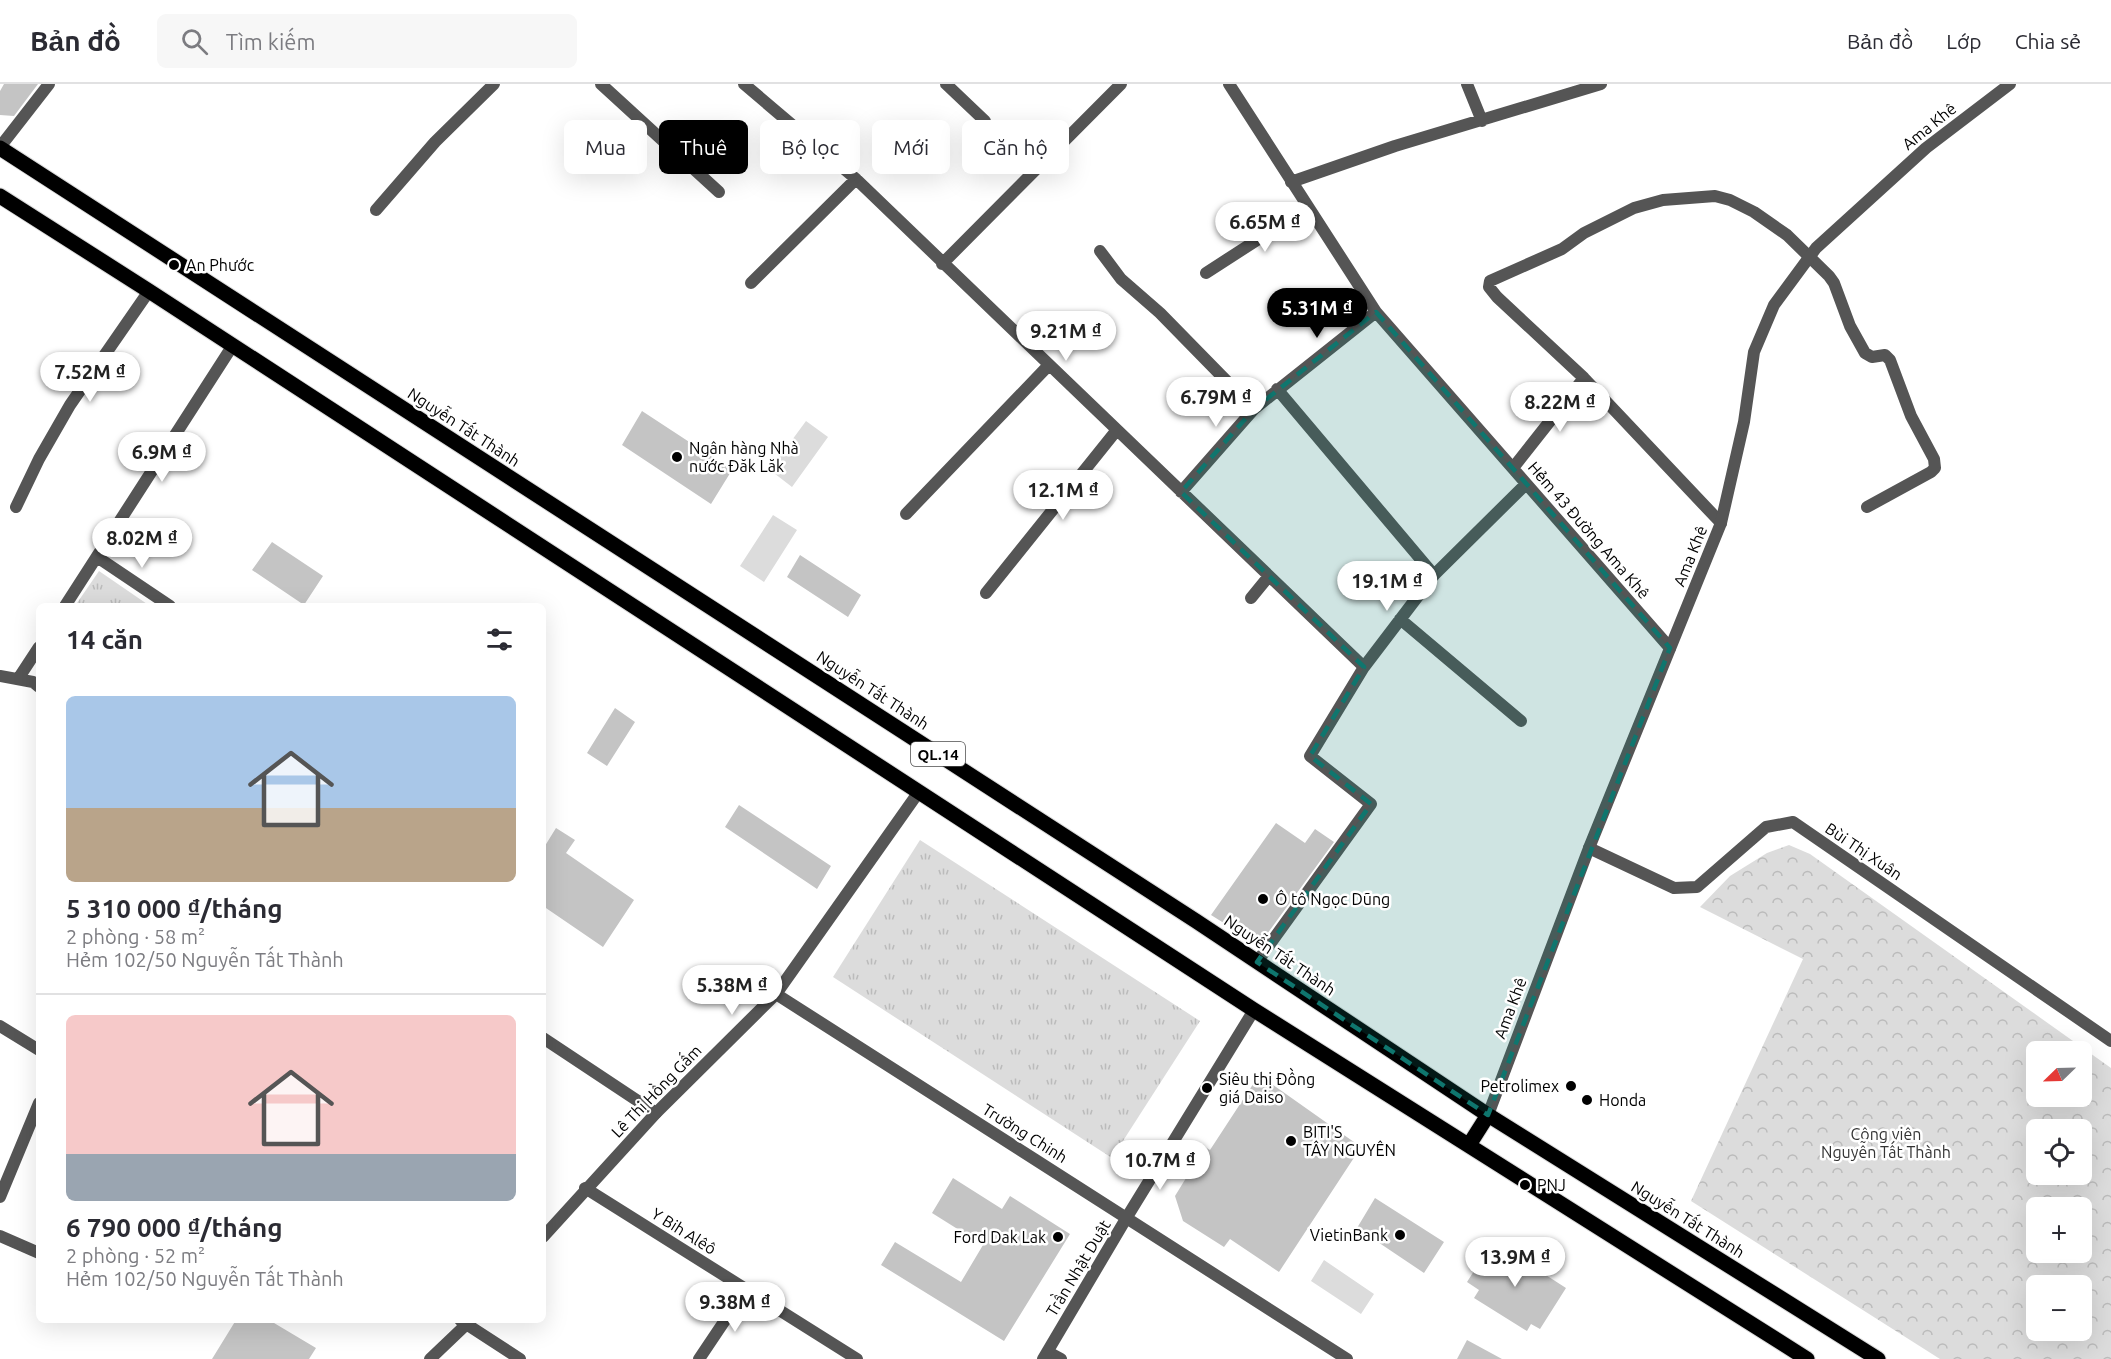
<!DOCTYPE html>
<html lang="vi">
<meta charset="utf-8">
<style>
body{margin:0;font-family:Ubuntu,sans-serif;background:#f7f7f7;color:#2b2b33;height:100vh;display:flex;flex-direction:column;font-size:22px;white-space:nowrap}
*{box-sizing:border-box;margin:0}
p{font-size:20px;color:#7c7c81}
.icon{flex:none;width:33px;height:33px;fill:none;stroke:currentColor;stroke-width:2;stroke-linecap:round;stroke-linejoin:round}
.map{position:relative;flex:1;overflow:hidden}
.sheet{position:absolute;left:36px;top:519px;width:510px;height:720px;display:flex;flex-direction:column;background:#fff;border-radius:9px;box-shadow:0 6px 24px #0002}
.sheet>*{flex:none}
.hud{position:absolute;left:564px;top:36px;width:570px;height:54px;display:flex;gap:12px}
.needle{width:39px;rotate:247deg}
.buttons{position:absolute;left:2026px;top:957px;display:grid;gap:12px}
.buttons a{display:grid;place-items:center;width:66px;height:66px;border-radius:9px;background:#fff;box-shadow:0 6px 24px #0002;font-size:30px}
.price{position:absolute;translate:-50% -51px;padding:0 14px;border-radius:21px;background:#fff;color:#222;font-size:20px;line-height:39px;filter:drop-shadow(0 2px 3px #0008)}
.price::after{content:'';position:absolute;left:50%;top:36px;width:18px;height:14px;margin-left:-9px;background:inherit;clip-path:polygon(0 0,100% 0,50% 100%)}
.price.current{background:#000;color:#fff}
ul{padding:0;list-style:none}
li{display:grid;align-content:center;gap:12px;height:318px;padding:0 30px}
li+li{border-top:2px solid #e1e1e2}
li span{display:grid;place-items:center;height:186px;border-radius:9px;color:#555}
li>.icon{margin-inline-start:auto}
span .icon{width:108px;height:108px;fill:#fffc;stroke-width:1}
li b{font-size:26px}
h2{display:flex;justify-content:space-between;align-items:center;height:72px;padding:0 30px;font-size:26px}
.chip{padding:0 21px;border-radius:9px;background:#fff;box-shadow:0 6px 24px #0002;font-size:21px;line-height:54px}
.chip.current{background:#000;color:#fff}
header{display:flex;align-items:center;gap:36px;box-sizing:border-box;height:84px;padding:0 30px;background:#fff;border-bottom:2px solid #e1e1e2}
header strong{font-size:28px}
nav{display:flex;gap:33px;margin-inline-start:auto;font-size:21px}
.search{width:420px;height:54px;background:#f7f7f7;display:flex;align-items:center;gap:15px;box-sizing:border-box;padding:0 21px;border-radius:9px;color:#7c7c81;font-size:22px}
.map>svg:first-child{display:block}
</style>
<header>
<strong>Bản đồ</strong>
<div class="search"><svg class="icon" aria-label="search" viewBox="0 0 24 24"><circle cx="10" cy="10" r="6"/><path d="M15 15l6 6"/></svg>Tìm kiếm</div>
<nav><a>Bản đồ</a><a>Lớp</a><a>Chia sẻ</a></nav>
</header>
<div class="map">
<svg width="2111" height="1275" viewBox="0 0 2111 1275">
<defs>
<pattern id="grass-tufts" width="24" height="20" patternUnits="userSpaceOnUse" patternTransform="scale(1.5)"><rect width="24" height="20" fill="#dcdcdc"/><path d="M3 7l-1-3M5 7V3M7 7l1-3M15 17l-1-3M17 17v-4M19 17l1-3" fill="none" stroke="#bbb"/></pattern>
<pattern id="park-crowns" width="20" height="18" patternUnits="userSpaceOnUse" patternTransform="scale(1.5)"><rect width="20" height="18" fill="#dcdcdc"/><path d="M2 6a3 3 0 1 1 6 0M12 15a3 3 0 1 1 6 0" fill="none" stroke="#bbb"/></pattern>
</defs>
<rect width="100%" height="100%" fill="#fff"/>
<!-- grass -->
<path fill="url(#grass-tufts)" d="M 99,487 L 150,522 L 75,522 Z
M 920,756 L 1200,937 L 1112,1074 L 833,893 Z"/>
<!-- park -->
<path fill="url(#park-crowns)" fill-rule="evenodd" d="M 1789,761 L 1810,770 L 2111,984 L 2111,1275 L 1940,1275 L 1691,1117 L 1803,875 L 1700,823 L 1730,792 L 1767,769 ZM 2037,968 L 2082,968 L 2082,1012 L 2037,1012 ZM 2037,1046 L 2082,1046 L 2082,1090 L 2037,1090 ZM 2037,1124 L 2082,1124 L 2082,1168 L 2037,1168 ZM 2037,1202 L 2082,1202 L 2082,1246 L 2037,1246 Z"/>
<!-- pitch -->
<path fill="#dcdcdc" d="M 806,337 L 828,353 L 792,403 L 770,386 Z
M 773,431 L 797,446 L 764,498 L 740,482 Z
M 1324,1176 L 1374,1210 L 1361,1230 L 1311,1197 Z"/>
<!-- building -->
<path fill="#c4c4c4" d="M 4,0 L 38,0 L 14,32 L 0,31 L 0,7 Z
M 642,327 L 732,386 L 711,420 L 622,361 Z
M 272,458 L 323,492 L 304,521 L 252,486 Z
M 800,471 L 861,511 L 848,533 L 787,493 Z
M 615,624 L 635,638 L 607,682 L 587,669 Z
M 739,721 L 831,782 L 817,805 L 725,743 Z
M 1276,739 L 1305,759 L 1315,745 L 1334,758 L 1259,861 L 1211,831 Z
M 556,744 L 575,756 L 566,769 L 634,816 L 603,863 L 543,822 L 543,765 Z
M 1259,991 L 1361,1063 L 1279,1188 L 1230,1155 L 1224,1163 L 1183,1137 L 1175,1112 L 1205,1063 L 1210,1066 Z
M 953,1094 L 1002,1125 L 1010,1112 L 1070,1150 L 1004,1257 L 881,1181 L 895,1158 L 961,1198 L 983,1161 L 932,1129 Z
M 1375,1114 L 1444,1158 L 1424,1189 L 1357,1144 Z
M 1493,1157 L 1566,1204 L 1540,1245 L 1531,1240 L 1527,1247 L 1474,1214 L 1479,1206 L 1467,1198 Z
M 236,1236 L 269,1236 L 316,1264 L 309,1275 L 212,1275 Z
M 1467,1256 L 1502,1275 L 1457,1275 Z"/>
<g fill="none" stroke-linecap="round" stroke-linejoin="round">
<defs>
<path id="primary" d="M 0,64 L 1196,837 L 1488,1031 L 1878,1275
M 0,112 L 149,207 L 1254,926 L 1807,1275
M 1469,1061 L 1488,1031"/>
</defs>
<!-- primary casing -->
<use href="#primary" stroke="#dbdbdb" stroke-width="17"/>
<!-- minor -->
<path stroke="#555" stroke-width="12" d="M 601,0 L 719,108
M 744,0 L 856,95 L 1364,583
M 946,0 L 985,37
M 1229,0 L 1376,228 L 1670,564
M 1467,0 L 1482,37
M 0,63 L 49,0
M 1291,98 L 1395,62 L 1601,0
M 376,126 L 435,58 L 494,0
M 1100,167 L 1121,195 L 1160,229 L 1254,325
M 942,180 L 1121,0
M 1206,189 L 1308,123
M 751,199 L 856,95
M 1277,305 L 1434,491
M 1513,384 L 1584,294
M 1181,408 L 1254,325 L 1376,228
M 16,423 L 39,375 L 70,321 L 149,207
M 906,430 L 1048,282
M 1721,439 L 1584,294 L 1497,213 L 1489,203 L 1490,197 L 1562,165 L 1584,149 L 1634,124 L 1663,116 L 1715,112 L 1730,116 L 1754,128 L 1787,151 L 1829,192 L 1834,199 L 1850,242 L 1865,269 L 1872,273 L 1885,271 L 1890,276 L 1911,332 L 1934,375 L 1935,384 L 1931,388 L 1867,423
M 97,473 L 170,522
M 986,509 L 1116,347
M 1251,514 L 1269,492
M 65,522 L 233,261
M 1400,535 L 1521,637
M 0,592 L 33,598 L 39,603
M 18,595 L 39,563
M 1589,764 L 1674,804 L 1697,803 L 1766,743 L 1793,738 L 2111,957
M 1257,878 L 1371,720 L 1310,672 L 1364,583 L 1434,491 L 1526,400
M 543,954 L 656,1029
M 585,1104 L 857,1275
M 0,1113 L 39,1019
M 0,1152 L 39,1169
M 1048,1268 L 1061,1275
M 699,1275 L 746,1205"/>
<!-- tertiary -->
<path stroke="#555" stroke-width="12" d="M 776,910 L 1347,1275
M 0,942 L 39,966
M 1488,1031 L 1589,764 L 1721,439 L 1744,338 L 1754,268 L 1774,221 L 1816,164 L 1926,64 L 2010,0
M 543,1153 L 656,1029 L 776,910 L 918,709
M 460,1236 L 520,1275
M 430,1275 L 471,1236
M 1043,1275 L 1127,1133 L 1254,926"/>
<!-- primary -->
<use href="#primary" stroke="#000" stroke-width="15"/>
</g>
<!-- marked area -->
<path fill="#0f766e" fill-opacity="0.2" stroke="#0f766e" stroke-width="4.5" stroke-dasharray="12 8" stroke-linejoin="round" d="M 1376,228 L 1670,564 L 1488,1031 L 1257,878 L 1371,720 L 1310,672 L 1364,583 L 1181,408 L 1254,325 Z"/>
<!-- markers -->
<g fill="#000" stroke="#fff" stroke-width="2">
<circle cx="174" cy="181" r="6"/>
<circle cx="677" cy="373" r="6"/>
<circle cx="1263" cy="815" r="6"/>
<circle cx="1571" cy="1002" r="6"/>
<circle cx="1207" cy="1004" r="6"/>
<circle cx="1587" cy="1016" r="6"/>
<circle cx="1291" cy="1057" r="6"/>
<circle cx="1525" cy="1101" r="6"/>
<circle cx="1400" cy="1151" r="6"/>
<circle cx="1058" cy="1153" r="6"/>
</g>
<g text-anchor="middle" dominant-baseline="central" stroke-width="5" stroke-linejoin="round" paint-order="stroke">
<!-- shield labels -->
<rect fill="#fff" stroke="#4c4c4c" stroke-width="1.5" x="911" y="658" width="54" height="24" rx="4.5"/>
<g font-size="15" font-weight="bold" fill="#000">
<text x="938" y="670">QL.14</text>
</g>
<!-- street labels -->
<g font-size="16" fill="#000" stroke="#fff">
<text transform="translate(1929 42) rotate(-39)">Ama Khê</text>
<text transform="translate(464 343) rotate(33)">Nguyễn Tất Thành</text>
<text transform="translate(1589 446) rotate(49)">Hẻm 43 Đường Ama Khê</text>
<text transform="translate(1690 472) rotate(-68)">Ama Khê</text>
<text transform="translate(873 606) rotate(33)">Nguyễn Tất Thành</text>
<text transform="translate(1864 767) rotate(34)">Bùi Thị Xuân</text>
<text transform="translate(1280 871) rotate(34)">Nguyễn Tất Thành</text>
<text transform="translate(1510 924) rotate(-69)">Ama Khê</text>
<text transform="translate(656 1007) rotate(-46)">Lê Thị Hồng Gấm</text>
<text transform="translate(1025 1049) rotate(32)">Trường Chinh</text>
<text transform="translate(1688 1135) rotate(32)">Nguyễn Tất Thành</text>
<text transform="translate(684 1147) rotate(32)">Y Bih Alêô</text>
<text transform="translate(1078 1184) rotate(-59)">Trần Nhật Duật</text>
</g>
<!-- poi labels -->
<g font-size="16" fill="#000" stroke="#fff" text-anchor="start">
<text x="186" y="181">An Phước</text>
<text x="689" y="364">Ngân hàng Nhà<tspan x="689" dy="18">nước Đăk Lăk</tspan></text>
<text x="1275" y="815">Ô tô Ngọc Dũng</text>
<text x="1219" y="995">Siêu thị Đồng<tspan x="1219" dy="18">giá Daiso</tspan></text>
<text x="1559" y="1002" text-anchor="end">Petrolimex</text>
<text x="1599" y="1016">Honda</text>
<text x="1303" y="1048">BITI'S<tspan x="1303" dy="18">TÂY NGUYÊN</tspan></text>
<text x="1537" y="1101">PNJ</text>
<text x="1388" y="1151" text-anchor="end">VietinBank</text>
<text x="1046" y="1153" text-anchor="end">Ford Dak Lak</text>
</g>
<!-- park labels -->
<g font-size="16" fill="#333" stroke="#fff">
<text x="1886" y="1050">Công viên<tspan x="1886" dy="18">Nguyễn Tất Thành</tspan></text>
</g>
</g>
</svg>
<div class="buttons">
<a><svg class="needle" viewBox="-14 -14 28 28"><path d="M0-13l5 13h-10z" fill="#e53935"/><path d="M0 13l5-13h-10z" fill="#7c7c81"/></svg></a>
<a><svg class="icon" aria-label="locate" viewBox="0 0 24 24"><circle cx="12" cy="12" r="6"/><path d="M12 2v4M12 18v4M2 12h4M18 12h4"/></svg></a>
<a>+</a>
<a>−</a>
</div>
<b class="price" style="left:1265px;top:169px">6.65M ₫</b>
<b class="price current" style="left:1317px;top:255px">5.31M ₫</b>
<b class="price" style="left:1066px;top:278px">9.21M ₫</b>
<b class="price" style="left:90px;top:319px">7.52M ₫</b>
<b class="price" style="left:1216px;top:344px">6.79M ₫</b>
<b class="price" style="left:1560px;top:349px">8.22M ₫</b>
<b class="price" style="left:162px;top:399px">6.9M ₫</b>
<b class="price" style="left:1063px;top:437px">12.1M ₫</b>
<b class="price" style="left:142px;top:485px">8.02M ₫</b>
<b class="price" style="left:1387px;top:528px">19.1M ₫</b>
<b class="price" style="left:732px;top:932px">5.38M ₫</b>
<b class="price" style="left:1160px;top:1107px">10.7M ₫</b>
<b class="price" style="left:1515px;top:1204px">13.9M ₫</b>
<b class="price" style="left:735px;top:1249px">9.38M ₫</b>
<div class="hud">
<a class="chip">Mua</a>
<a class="chip current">Thuê</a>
<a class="chip">Bộ lọc</a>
<a class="chip">Mới</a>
<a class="chip">Căn hộ</a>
</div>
<section class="sheet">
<h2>14 căn<svg class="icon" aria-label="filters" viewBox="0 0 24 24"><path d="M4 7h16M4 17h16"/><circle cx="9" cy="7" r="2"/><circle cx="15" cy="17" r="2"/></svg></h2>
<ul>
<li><span style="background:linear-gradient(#a9c7e8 60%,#b9a48a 0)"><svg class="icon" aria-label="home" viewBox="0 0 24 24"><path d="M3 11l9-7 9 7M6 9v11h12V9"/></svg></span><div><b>5 310 000 ₫/tháng</b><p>2 phòng · 58 m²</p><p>Hẻm 102/50 Nguyễn Tất Thành</p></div></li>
<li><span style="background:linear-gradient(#f6c9c9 75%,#9aa5b1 0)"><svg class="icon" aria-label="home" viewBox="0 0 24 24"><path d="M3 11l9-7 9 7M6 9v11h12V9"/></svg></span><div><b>6 790 000 ₫/tháng</b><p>2 phòng · 52 m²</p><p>Hẻm 102/50 Nguyễn Tất Thành</p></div></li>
</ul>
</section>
</div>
